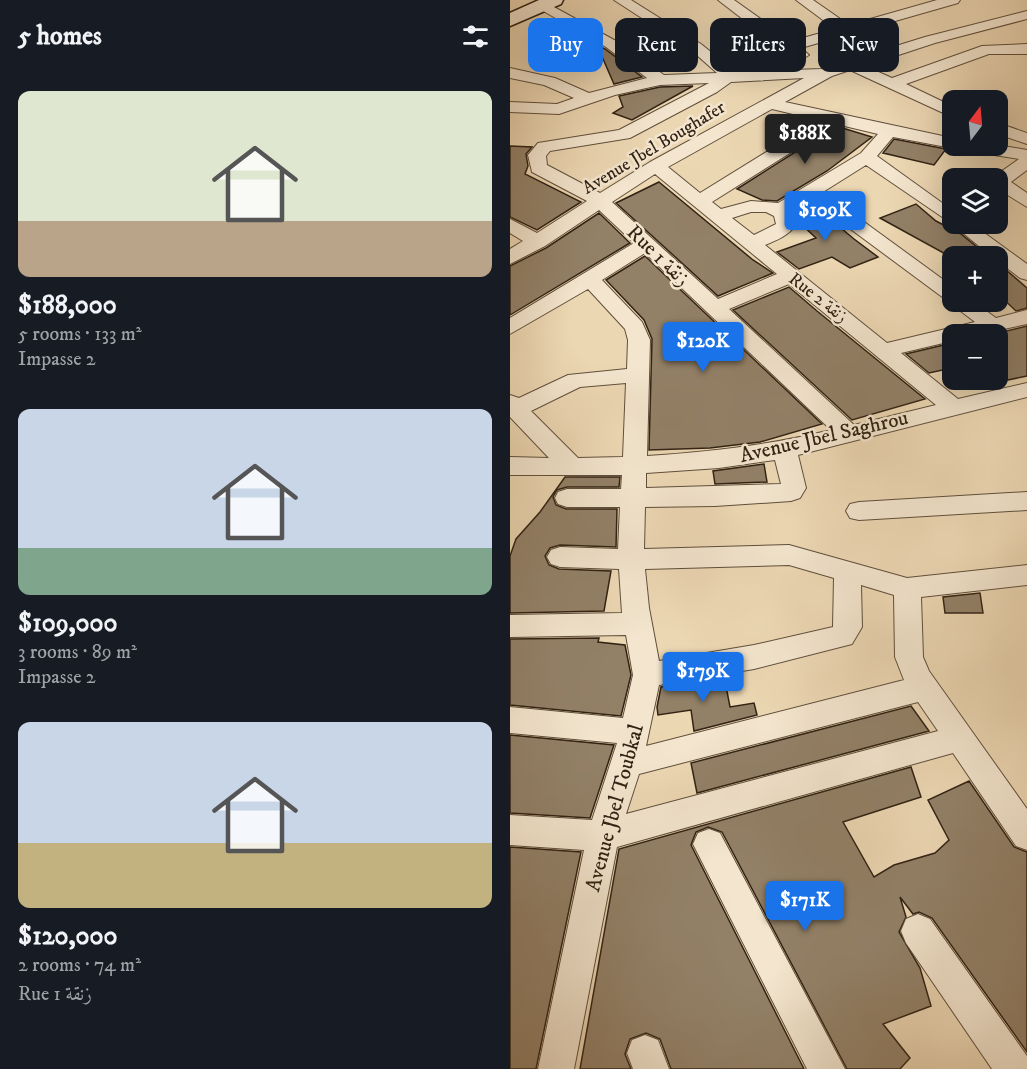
<!DOCTYPE html>
<meta charset="utf-8">
<style>
body{margin:0;font-family:"IM FELL DW Pica",Amiri,serif;background:#20242c;color:#f1f3f6;height:100vh;display:flex;flex-direction:column;font-size:22px;white-space:nowrap}
*{box-sizing:border-box;margin:0}
p{font-size:20px;color:#9ea1a6}
.icon{flex:none;width:33px;height:33px;fill:none;stroke:currentColor;stroke-width:2;stroke-linecap:round;stroke-linejoin:round}
.map{position:relative;flex:1;overflow:hidden}
.panel{display:flex;flex-direction:column;background:#171b24;width:510px}
.panel>*{flex:none}
.top-card{position:absolute;left:18px;top:18px;width:408px;height:54px;display:flex;gap:12px}
.needle{width:39px;rotate:16deg}
.controls{position:absolute;left:432px;top:90px;display:grid;gap:12px}
.controls a{display:grid;place-items:center;width:66px;height:66px;border-radius:12px;background:#171b24;box-shadow:0 6px 24px #0002;font-size:30px}
.price{position:absolute;translate:-50% -51px;padding:0 14px;border-radius:6px;background:#1a73e8;color:#fff;font-size:20px;line-height:39px;filter:drop-shadow(0 2px 3px #0008)}
.price::after{content:'';position:absolute;left:50%;top:36px;width:18px;height:14px;margin-left:-9px;background:inherit;clip-path:polygon(0 0,100% 0,50% 100%)}
.price.active{background:#222;color:#fff}
ul{padding:0;list-style:none}
li{display:grid;align-content:center;gap:12px;height:318px;padding:0 18px}
li span{display:grid;place-items:center;height:186px;border-radius:12px;color:#555}
li>.icon{margin-inline-start:auto}
span .icon{width:108px;height:108px;fill:#fffc;stroke-width:1}
li b{font-size:26px}
h2{display:flex;justify-content:space-between;align-items:center;height:72px;padding:0 18px;font-size:26px}
.chip{padding:0 21px;border-radius:12px;background:#171b24;box-shadow:0 6px 24px #0002;font-size:21px;line-height:54px}
.chip.active{background:#1a73e8;color:#fff}
main{display:flex;flex:1;min-height:0}
.map>svg:first-child{display:block}
</style>
<main>
<section class="panel">
<h2>5 homes<svg class="icon" aria-label="filters" viewBox="0 0 24 24"><path d="M4 7h16M4 17h16"/><circle cx="9" cy="7" r="2"/><circle cx="15" cy="17" r="2"/></svg></h2>
<ul>
<li><span style="background:linear-gradient(#dfe7d0 70%,#b9a48a 0)"><svg class="icon" aria-label="home" viewBox="0 0 24 24"><path d="M3 11l9-7 9 7M6 9v11h12V9"/></svg></span><div><b>$188,000</b><p>5 rooms · 133 m²</p><p>Impasse 2</p></div></li>
<li><span style="background:linear-gradient(#c9d6e8 75%,#7fa58c 0)"><svg class="icon" aria-label="home" viewBox="0 0 24 24"><path d="M3 11l9-7 9 7M6 9v11h12V9"/></svg></span><div><b>$109,000</b><p>3 rooms · 89 m²</p><p>Impasse 2</p></div></li>
<li><span style="background:linear-gradient(#c9d6e8 65%,#c2b280 0)"><svg class="icon" aria-label="home" viewBox="0 0 24 24"><path d="M3 11l9-7 9 7M6 9v11h12V9"/></svg></span><div><b>$120,000</b><p>2 rooms · 74 m²</p><p>Rue 1 زنقة</p></div></li>
</ul>
</section>
<div class="map">
<svg width="517" height="1069" viewBox="0 0 517 1069">
<rect width="100%" height="100%" fill="#ecd7b3"/>
<filter id="stains"><feTurbulence type="fractalNoise" baseFrequency=".00333" numOctaves="4"/><feColorMatrix values="0 0 0 0 .2 0 0 0 0 .09 0 0 0 0 .02 0 0 0 .5 -.17"/></filter>
<radialGradient id="worn" r=".72"><stop offset=".6" stop-color="#630" stop-opacity="0"/><stop offset="1" stop-color="#630" stop-opacity=".3"/></radialGradient>
<!-- building -->
<path fill="#928067" stroke="#312214" stroke-width="1.5" d="M 87,45 L 95,49 L 132,77 L 104,84 Z
M 183,86 L 122,120 L 103,113 L 113,107 L 109,96 L 150,87 Z
M 326,126 L 362,137 L 317,171 L 267,201 L 252,200 L 227,189 Z
M 384,139 L 436,149 L 424,165 L 373,153 Z
M 0,146 L 22,147 L 16,154 L 18,166 L 15,174 L 71,202 L 27,230 L 0,217 Z
M 149,182 L 243,260 L 263,273 L 208,296 L 106,203 Z
M 300,202 L 344,239 L 368,257 L 340,268 L 322,257 L 289,269 L 267,252 L 306,238 L 287,220 L 284,212 Z
M 406,204 L 426,221 L 451,234 L 478,256 L 439,256 L 370,218 Z
M 89,213 L 120,243 L 0,315 L 0,266 L 36,248 Z
M 135,256 L 312,424 L 250,442 L 200,448 L 139,450 L 142,339 L 134,320 L 96,280 Z
M 488,263 L 517,288 L 517,308 L 506,311 L 488,294 Z
M 279,287 L 307,311 L 415,399 L 342,420 L 223,310 Z
M 517,326 L 517,376 L 488,382 L 488,333 Z
M 442,343 L 442,368 L 419,373 L 396,354 Z
M 254,464 L 257,482 L 205,484 L 203,471 Z
M 55,477 L 110,477 L 109,487 L 57,487 L 47,490 L 43,497 L 46,505 L 56,509 L 107,509 L 106,547 L 50,545 L 40,548 L 35,556 L 39,565 L 49,569 L 101,571 L 94,611 L 0,613 L 0,556 L 6,539 L 30,512 Z
M 470,593 L 473,613 L 435,613 L 433,597 Z
M 89,638 L 88,642 L 115,645 L 121,675 L 111,716 L 0,705 L 0,639 Z
M 214,676 L 220,707 L 244,703 L 247,715 L 184,731 L 181,710 L 148,715 L 147,707 L 151,687 Z
M 401,706 L 419,731 L 187,793 L 181,763 Z
M 0,735 L 104,745 L 80,818 L 0,813 Z
M 401,767 L 411,797 L 333,822 L 364,877 L 384,865 L 425,853 L 439,840 L 418,800 L 459,781 L 504,847 L 517,852 L 517,1052 L 422,918 L 409,912 L 403,914 L 390,897 L 396,917 L 389,932 L 410,968 L 421,1006 L 373,1024 L 400,1058 L 390,1069 L 337,1069 L 212,832 L 198,827 L 186,832 L 181,845 L 294,1069 L 161,1069 L 150,1039 L 136,1033 L 120,1039 L 115,1054 L 121,1069 L 70,1069 L 109,849 Z
M 0,847 L 71,852 L 26,1069 L 0,1069 Z"/>
<g fill="none" stroke-linecap="round" stroke-linejoin="round">
<defs>
<path id="street" d="M 104,0 L 121,0 L 191,44 L 226,72 L 312,69 L 415,37 L 517,11 L 517,19 L 425,43 L 355,66 L 382,78 L 472,46 L 517,44 L 517,54 L 479,54 L 396,84 L 442,106 L 442,117 L 340,70 L 322,76 L 275,102 L 442,138 L 442,146 L 449,146 L 442,148 L 383,137 L 367,156 L 442,210 L 442,224 L 462,224 L 517,264 L 517,280 L 510,278 L 488,261 L 488,256 L 481,256 L 441,223 L 356,165 L 313,192 L 442,286 L 442,302 L 464,302 L 486,318 L 517,310 L 517,324 L 470,334 L 442,334 L 442,341 L 391,353 L 448,399 L 517,383 L 517,397 L 288,455 L 296,488 L 290,498 L 281,501 L 205,506 L 135,507 L 134,549 L 279,545 L 397,578 L 517,565 L 517,585 L 411,597 L 413,657 L 419,671 L 517,809 L 517,850 L 506,846 L 443,753 L 107,847 L 64,1069 L 28,1069 L 74,850 L 0,845 L 0,815 L 82,820 L 107,743 L 0,733 L 0,707 L 113,718 L 123,675 L 116,635 L 0,637 L 0,615 L 112,613 L 109,569 L 50,567 L 41,564 L 37,557 L 41,550 L 50,547 L 108,549 L 110,507 L 57,507 L 48,504 L 45,498 L 48,492 L 57,489 L 111,489 L 112,475 L 0,475 L 0,457 L 39,458 L 0,417 L 0,395 L 9,398 L 58,375 L 117,369 L 118,340 L 115,329 L 78,289 L 0,334 L 0,318 L 124,243 L 89,210 L 35,246 L 0,264 L 0,249 L 13,241 L 0,233 L 0,219 L 27,233 L 77,201 L 22,172 L 18,155 L 28,143 L 109,130 L 199,83 L 150,85 L 105,95 L 49,114 L 0,112 L 0,102 L 47,104 L 64,98 L 34,85 L 0,78 L 0,68 L 45,78 L 79,93 L 137,78 L 96,47 L 28,8 L 26,5 L 33,1 L 106,41 L 154,75 L 207,73 L 181,50 ZM 294,78 L 140,162 L 90,193 L 37,165 L 36,156 L 40,151 L 120,138 L 207,92 L 221,82 ZM 262,109 L 308,120 L 190,193 L 158,167 ZM 326,124 L 368,134 L 351,153 L 268,203 L 241,201 L 211,209 L 202,202 ZM 145,174 L 267,274 L 208,299 L 102,202 ZM 300,199 L 435,299 L 441,301 L 444,306 L 465,322 L 377,343 L 255,245 C 267,240 278,236 286,225 L 281,211 ZM 241,212 L 256,212 L 264,216 L 266,224 L 244,235 L 222,218 ZM 135,253 L 321,430 C 260,445 200,452 137,456 L 140,340 L 132,322 L 92,280 ZM 279,284 L 426,405 L 344,425 L 219,309 ZM 116,383 L 113,457 L 68,458 L 21,411 L 70,387 ZM 265,460 L 271,484 L 136,488 L 136,473 L 209,468 ZM 279,565 L 324,578 L 323,627 L 244,645 L 149,661 L 139,608 L 135,569 ZM 351,585 L 384,595 L 385,657 L 394,680 L 136,746 L 149,685 L 244,669 L 342,644 L 352,627 ZM 408,702 L 428,731 L 116,814 L 129,774 Z
M 208,0 L 224,0 L 282,41 L 325,29 L 286,0 L 303,0 L 339,25 L 427,0 L 450,0 L 448,3 L 291,48 L 299,55 L 291,60 L 273,50 Z
M 488,123 L 517,133 L 517,144 L 488,134 Z
M 488,145 L 517,150 L 517,170 L 501,182 L 517,193 L 517,207 L 488,189 L 488,178 L 482,178 L 509,159 L 459,151 L 450,146 Z
M 517,492 L 517,510 L 349,520 L 340,518 L 336,511 L 340,504 L 349,502 Z
M 199,829 L 210,833 L 335,1069 L 297,1069 L 183,844 L 188,833 Z
M 408,914 L 420,919 L 517,1056 L 517,1069 L 482,1069 L 396,943 L 391,931 L 396,919 Z
M 135,1035 L 148,1040 L 159,1069 L 123,1069 L 117,1053 L 122,1040 Z"/>
<path id="secondary" d="M 29,0 L 53,0 L 51,4 L 0,26 L 0,13 Z"/>
</defs>
<!-- street casing -->
<use href="#street" stroke="#604f3c" stroke-width="2"/>
<!-- secondary casing -->
<use href="#secondary" stroke="#312214" stroke-width="3"/>
<!-- street -->
<use href="#street" fill="#f3e5ce" fill-rule="evenodd"/>
<!-- secondary -->
<use href="#secondary" fill="#f3e5ce" fill-rule="evenodd"/>
</g>
<g text-anchor="middle" dominant-baseline="central" stroke-width="5" stroke-linejoin="round" paint-order="stroke">
<!-- far-street labels -->
<g font-size="18" fill="#312214" stroke="#f3e5ce">
<text transform="translate(144 148) rotate(-31)">Avenue Jbel Boughafer</text>
<text transform="translate(308 298) rotate(38)">Rue 2 زنقة</text>
</g>
<!-- street labels -->
<g font-size="21" fill="#312214" stroke="#f3e5ce">
<text transform="translate(148 256) rotate(44)">Rue 1 زنقة</text>
<text transform="translate(314 437) rotate(-13)">Avenue Jbel Saghrou</text>
<text transform="translate(105 808) rotate(-75)">Avenue Jbel Toubkal</text>
</g>
</g>
<rect width="100%" height="100%" filter="url(#stains)"/>
<rect width="100%" height="100%" fill="url(#worn)"/>
</svg>
<div class="controls">
<a><svg class="needle" viewBox="-14 -14 28 28"><path d="M0-13l5 13h-10z" fill="#e53935"/><path d="M0 13l5-13h-10z" fill="#9ea1a6"/></svg></a>
<a><svg class="icon" aria-label="layers" viewBox="0 0 24 24"><path d="M12 4l9 5-9 5-9-5zM3 14l9 5 9-5"/></svg></a>
<a>+</a>
<a>−</a>
</div>
<b class="price active" style="left:295px;top:165px">$188K</b>
<b class="price" style="left:315px;top:242px">$109K</b>
<b class="price" style="left:193px;top:373px">$120K</b>
<b class="price" style="left:193px;top:703px">$179K</b>
<b class="price" style="left:295px;top:932px">$171K</b>
<div class="top-card">
<a class="chip active">Buy</a>
<a class="chip">Rent</a>
<a class="chip">Filters</a>
<a class="chip">New</a>
</div>
</div>
</main>
